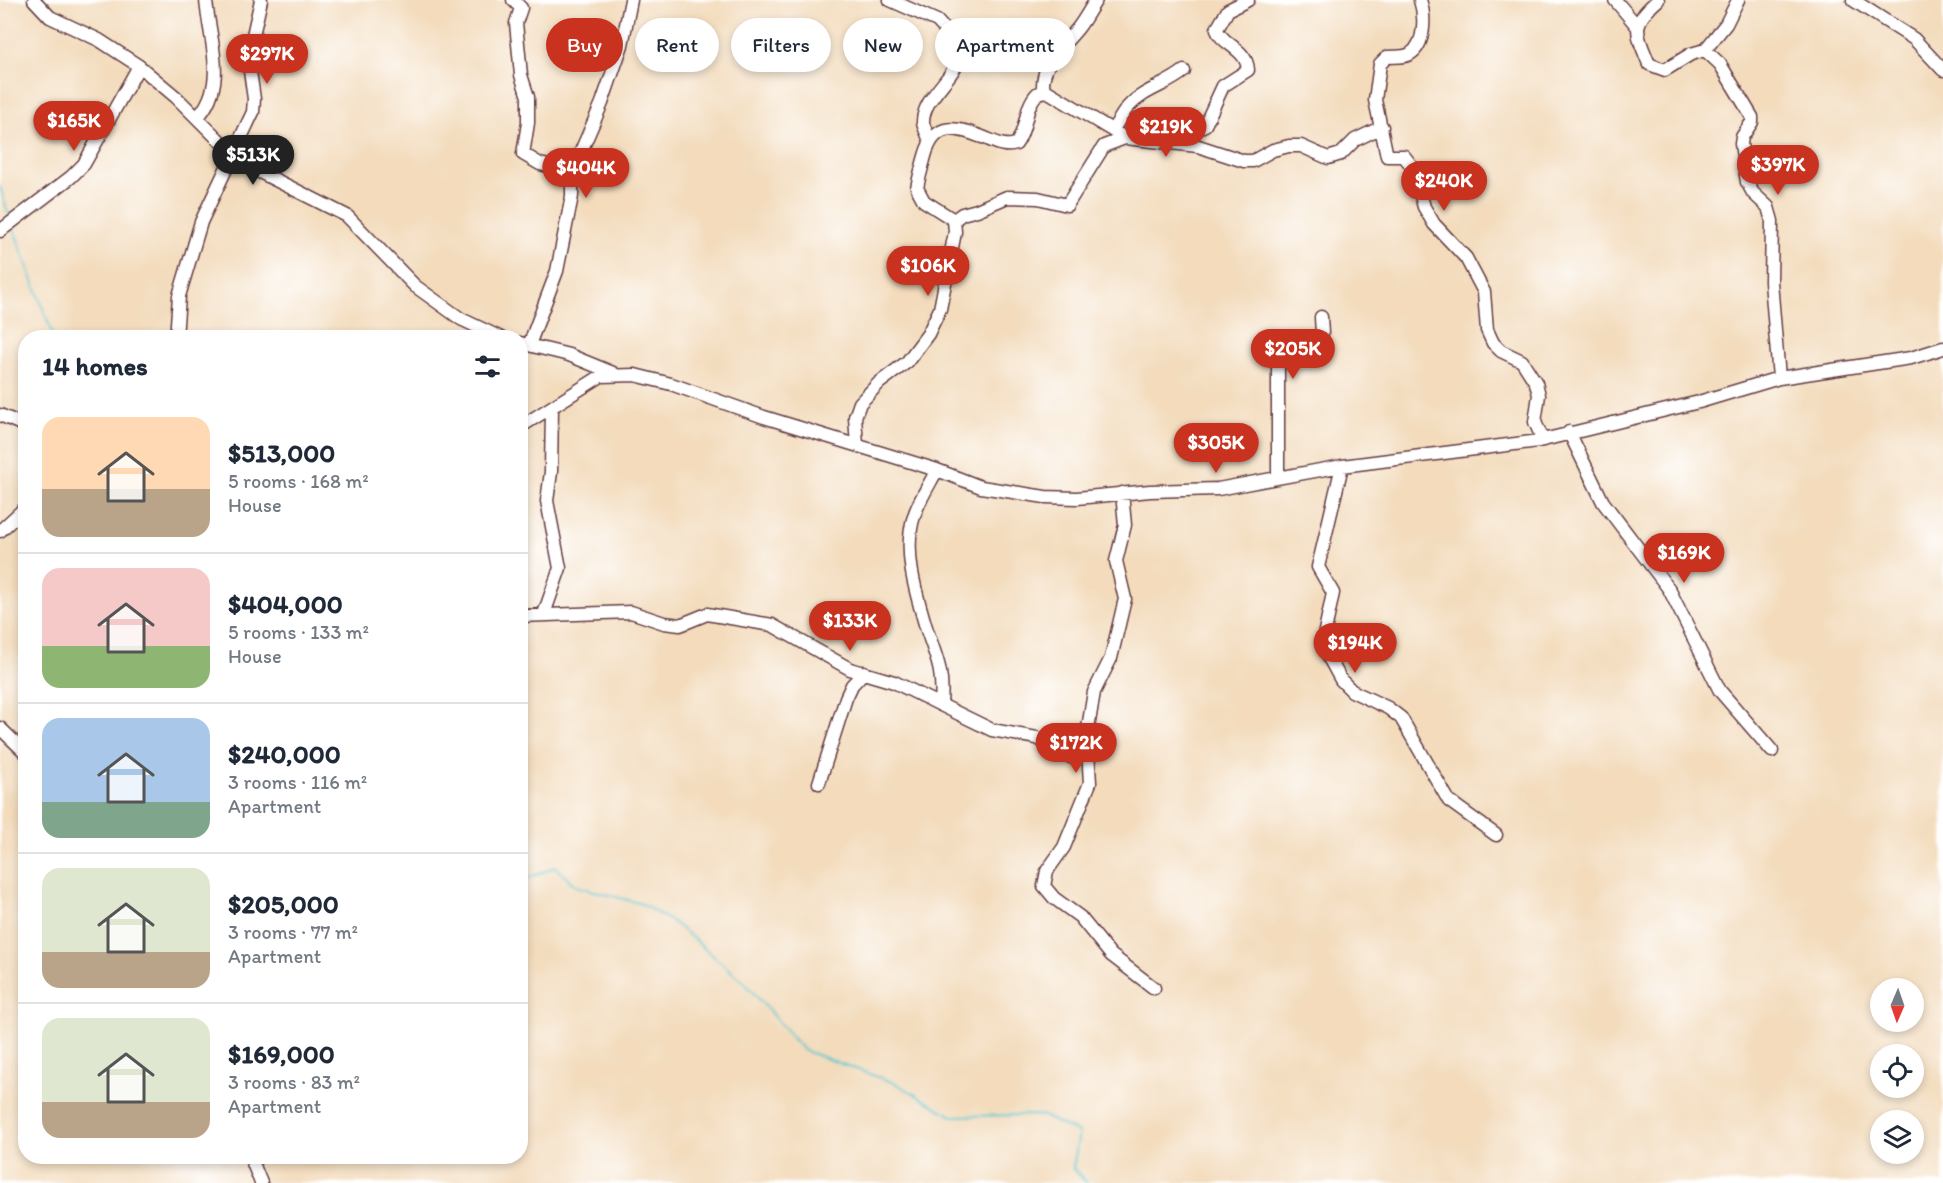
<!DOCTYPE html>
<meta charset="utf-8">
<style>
body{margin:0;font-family:Itim,sans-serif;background:#f6f6f7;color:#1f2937;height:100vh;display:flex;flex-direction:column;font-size:22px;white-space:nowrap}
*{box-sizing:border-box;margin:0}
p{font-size:20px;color:#747a83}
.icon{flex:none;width:33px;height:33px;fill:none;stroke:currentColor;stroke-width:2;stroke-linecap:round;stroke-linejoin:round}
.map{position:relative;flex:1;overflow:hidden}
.panel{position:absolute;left:18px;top:330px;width:510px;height:834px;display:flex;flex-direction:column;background:#fff;border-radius:24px;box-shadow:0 3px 9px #0003}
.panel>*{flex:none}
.guide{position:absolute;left:546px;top:18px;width:570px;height:54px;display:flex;gap:12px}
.needle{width:39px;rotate:182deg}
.buttons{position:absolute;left:1870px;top:978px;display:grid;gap:12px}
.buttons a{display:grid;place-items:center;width:54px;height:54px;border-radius:50%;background:#fff;box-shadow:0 3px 9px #0003;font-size:30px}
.price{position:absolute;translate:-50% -51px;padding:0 14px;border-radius:21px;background:#c8321e;color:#fff;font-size:20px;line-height:39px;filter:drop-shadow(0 2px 3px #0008)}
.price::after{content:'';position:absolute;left:50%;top:36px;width:18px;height:14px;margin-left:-9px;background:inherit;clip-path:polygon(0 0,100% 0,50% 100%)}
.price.current{background:#222;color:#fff}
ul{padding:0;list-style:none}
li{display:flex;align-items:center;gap:18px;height:150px;padding:0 24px}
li+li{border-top:2px solid #e0e1e3}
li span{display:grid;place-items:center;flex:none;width:168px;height:120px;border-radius:18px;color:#555}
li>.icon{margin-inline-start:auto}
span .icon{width:72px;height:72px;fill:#fffc;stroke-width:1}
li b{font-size:26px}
h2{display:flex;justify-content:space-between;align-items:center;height:72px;padding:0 24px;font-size:26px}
.chip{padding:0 21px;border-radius:27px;background:#fff;box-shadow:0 3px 9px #0003;font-size:21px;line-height:54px}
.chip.current{background:#c8321e;color:#fff}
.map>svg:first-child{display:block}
</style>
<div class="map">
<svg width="1943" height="1183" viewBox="0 0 1943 1183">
<rect width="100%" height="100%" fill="#fff"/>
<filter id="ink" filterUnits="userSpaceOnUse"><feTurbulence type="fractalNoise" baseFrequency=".0167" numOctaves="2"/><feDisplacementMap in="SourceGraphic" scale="12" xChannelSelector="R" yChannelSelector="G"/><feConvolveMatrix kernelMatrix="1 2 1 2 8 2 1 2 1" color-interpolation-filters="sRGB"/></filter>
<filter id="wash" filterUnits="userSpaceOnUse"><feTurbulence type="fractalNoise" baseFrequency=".008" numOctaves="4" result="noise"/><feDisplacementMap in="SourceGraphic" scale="24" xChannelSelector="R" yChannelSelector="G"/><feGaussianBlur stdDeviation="1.35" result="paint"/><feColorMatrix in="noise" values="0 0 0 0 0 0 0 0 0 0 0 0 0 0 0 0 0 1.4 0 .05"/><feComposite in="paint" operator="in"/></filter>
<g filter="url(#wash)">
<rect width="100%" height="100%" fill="#f3dbbc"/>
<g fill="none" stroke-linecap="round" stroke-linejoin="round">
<!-- stream -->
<path stroke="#57c4cf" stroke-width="2" d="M 0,187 L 10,219
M 13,227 L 54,338
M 520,876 L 526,879 L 555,867 L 576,886 L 642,904 L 677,925 L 745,983 L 803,1050 L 897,1084 L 952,1116 L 1041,1115 L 1079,1133 L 1073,1168 L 1087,1183"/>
</g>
</g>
<g filter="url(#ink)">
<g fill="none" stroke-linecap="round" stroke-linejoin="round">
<defs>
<path id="minor" d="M 34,0 L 50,17 L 99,40 L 139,66 L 176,97 L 242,163 L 347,216 L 415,286 L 461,319 L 501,338
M 513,0 L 521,8 L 516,23 L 521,75 L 528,97 L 528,123 L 523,154 L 540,164 L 572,172
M 890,0 L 937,21 L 960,46 C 964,74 922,94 923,123 C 924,128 928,135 930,141
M 1420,0 C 1425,15 1426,44 1410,54 C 1404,58 1394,56 1387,57 L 1380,64 L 1375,100 L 1387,156 L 1404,156 L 1414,169 L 1424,207 L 1434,224 L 1466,258 L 1484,292 L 1487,330 L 1493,343 L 1501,351 L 1522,361 L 1536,383 L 1539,395 L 1535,422 L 1543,440
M 1615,0 L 1637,26
M 1658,0 C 1630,24 1636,32 1649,64 L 1665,70 L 1691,54 L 1705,50 L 1726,24 L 1738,0
M 1853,0 L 1914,39 L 1943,70
M 1705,50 L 1720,64 L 1752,117 L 1752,122 L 1742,137 L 1741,144 L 1747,182 L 1753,193 L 1768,207 L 1772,221 L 1771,282 L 1779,378
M 1043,91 C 1041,62 1062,48 1078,28 C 1085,19 1090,9 1096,0
M 197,118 C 229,84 209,40 206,0
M 1112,130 C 1118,123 1122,114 1128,107 C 1143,90 1167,85 1184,71
M 1167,142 L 1205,125 L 1223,86 L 1248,70 C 1247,48 1220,44 1217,29 L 1228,10 L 1248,0
M 954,220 L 962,214 L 977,210 L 1007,197 L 1038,198 L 1067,205 L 1104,146 L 1125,138 L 1198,146 L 1244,161 L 1253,161 L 1273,150 L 1289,146 L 1301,146 L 1328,158 L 1341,154 L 1355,140 L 1382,127
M 0,231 L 71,177 L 84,164 L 139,66
M 176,338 L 179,296 L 201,222 L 253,112 L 254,99 L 248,57 L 261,0
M 520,343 L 569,355 L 613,373
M 529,345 L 557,271 L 572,196 L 572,172 L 602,103 L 622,45 L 631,0
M 0,415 L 26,426
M 520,427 L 601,376 L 635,375 L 671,384 L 764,417 L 937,470 L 981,487 L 1045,497 L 1077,498 L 1150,491 L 1218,489 L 1342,466 L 1539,441 L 1699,402 L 1779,378 L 1911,358 L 1943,348
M 1569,432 L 1603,502 L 1669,589 L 1720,691 L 1772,751
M 857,445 L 855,417 L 860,403 L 879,383 L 907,362 L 928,334 L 940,309 L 955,232 L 954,220 L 924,201 L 917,188 C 919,177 922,167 925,156 C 935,120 956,127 985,138 C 995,142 1005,148 1016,144 C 1028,128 1024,106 1038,93 L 1047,91 L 1125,138
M 1342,466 L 1318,567 L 1333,593 L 1322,645 L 1341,680 L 1352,691 L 1388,708 L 1401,718 L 1449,801 L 1496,835
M 937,470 C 929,485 919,500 914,516 C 903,550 915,590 925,624 C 935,656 944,668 941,704
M 1278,478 L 1278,347 L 1320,338 L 1322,334 L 1321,317
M 1122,493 L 1125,525 L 1116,561 L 1125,599 L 1111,658 L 1094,692 L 1087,734 L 1090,783 L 1064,847 L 1047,871 L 1044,886 L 1054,898 L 1080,917 L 1111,955 L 1154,988
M 0,531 L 26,507
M 544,614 L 560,568 L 547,501 L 551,472 L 552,407
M 520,616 L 631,612 L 664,623 L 680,625 L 707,614 L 772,625 L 850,669 L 894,682 L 992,730 L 1037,738 L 1071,757 L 1078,757 L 1087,748
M 0,728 L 26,753
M 819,783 L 846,698 L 852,685 L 864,672
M 250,1156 L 261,1183"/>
</defs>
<!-- minor casing -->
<use href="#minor" stroke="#633b41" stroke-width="15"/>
<!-- minor -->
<use href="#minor" stroke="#fff" stroke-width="12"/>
</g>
</g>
</svg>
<div class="buttons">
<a><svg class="needle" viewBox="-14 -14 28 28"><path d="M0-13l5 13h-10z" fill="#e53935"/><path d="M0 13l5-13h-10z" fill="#747a83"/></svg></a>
<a><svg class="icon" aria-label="locate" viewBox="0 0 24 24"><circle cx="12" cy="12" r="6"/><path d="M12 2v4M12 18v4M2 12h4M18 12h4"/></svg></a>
<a><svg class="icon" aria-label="layers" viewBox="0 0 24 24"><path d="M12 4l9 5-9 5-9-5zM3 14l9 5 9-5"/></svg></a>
</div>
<b class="price" style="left:267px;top:85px">$297K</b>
<b class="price" style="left:74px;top:152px">$165K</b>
<b class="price" style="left:1166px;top:158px">$219K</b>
<b class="price current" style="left:253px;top:186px">$513K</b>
<b class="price" style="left:1778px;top:196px">$397K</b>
<b class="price" style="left:586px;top:199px">$404K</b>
<b class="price" style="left:1444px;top:212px">$240K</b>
<b class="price" style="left:928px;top:297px">$106K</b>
<b class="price" style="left:1293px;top:380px">$205K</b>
<b class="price" style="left:1216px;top:474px">$305K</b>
<b class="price" style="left:1684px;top:584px">$169K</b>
<b class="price" style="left:850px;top:652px">$133K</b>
<b class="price" style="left:1355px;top:674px">$194K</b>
<b class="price" style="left:1076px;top:774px">$172K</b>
<div class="guide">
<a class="chip current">Buy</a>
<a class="chip">Rent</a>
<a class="chip">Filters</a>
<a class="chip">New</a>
<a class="chip">Apartment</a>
</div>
<section class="panel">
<h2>14 homes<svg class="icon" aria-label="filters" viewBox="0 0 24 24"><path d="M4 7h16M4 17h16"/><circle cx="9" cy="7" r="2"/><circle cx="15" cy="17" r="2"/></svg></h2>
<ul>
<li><span style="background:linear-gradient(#ffd9b3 60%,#b9a48a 0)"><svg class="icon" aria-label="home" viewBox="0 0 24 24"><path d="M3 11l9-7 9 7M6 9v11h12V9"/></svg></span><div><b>$513,000</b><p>5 rooms · 168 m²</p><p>House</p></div></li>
<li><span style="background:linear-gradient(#f6c9c9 65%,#8fb573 0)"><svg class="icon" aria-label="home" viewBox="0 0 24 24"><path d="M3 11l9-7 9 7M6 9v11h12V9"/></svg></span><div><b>$404,000</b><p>5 rooms · 133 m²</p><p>House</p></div></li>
<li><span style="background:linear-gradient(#a9c7e8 70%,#7fa58c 0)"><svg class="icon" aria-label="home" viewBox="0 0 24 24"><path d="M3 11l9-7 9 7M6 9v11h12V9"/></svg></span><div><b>$240,000</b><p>3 rooms · 116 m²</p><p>Apartment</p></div></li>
<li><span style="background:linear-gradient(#dfe7d0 70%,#b9a48a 0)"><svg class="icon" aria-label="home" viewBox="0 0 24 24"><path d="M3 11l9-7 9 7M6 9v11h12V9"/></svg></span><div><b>$205,000</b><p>3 rooms · 77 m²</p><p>Apartment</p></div></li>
<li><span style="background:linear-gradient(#dfe7d0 70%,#b9a48a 0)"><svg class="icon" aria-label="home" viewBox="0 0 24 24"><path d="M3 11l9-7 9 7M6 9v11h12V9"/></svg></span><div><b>$169,000</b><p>3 rooms · 83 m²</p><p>Apartment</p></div></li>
</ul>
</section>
</div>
